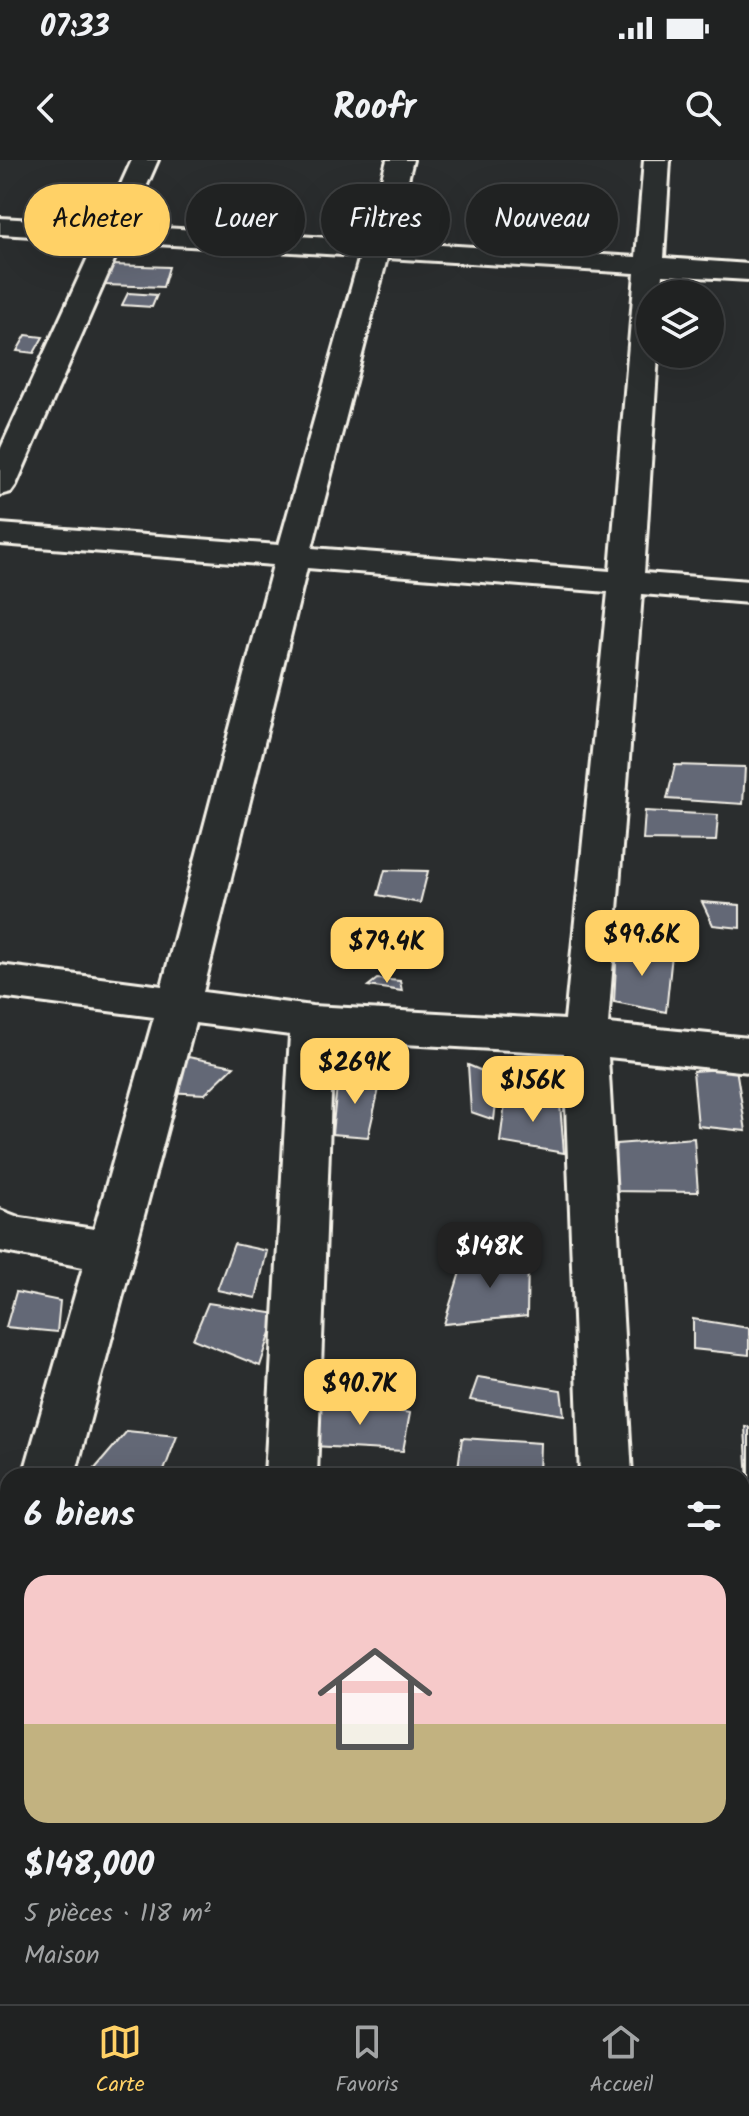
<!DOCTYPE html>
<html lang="fr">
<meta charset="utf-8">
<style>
body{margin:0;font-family:Kalam,sans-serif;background:#2d2f2f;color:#f1f3f6;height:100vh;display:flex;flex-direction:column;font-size:30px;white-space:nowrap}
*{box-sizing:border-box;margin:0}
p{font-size:26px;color:#a2a4a5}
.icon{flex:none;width:44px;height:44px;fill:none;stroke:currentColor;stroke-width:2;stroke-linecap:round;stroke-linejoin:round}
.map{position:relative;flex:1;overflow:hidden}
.panel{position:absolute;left:0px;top:1308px;width:750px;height:536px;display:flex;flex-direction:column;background:#202222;border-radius:24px 24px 0 0;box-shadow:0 8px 32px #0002,0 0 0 2px #3d3f40}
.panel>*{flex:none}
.top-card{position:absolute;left:24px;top:24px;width:702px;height:72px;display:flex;gap:16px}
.fabs{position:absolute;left:636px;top:120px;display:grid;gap:16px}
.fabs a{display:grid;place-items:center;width:88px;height:88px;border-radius:50%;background:#202222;box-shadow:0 8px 32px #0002,0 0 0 2px #3d3f40;font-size:40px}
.price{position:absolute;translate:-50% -68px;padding:0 18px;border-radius:16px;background:#ffd166;color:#111;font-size:26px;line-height:52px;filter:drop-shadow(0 2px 4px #0008)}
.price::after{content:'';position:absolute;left:50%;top:48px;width:24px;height:18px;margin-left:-12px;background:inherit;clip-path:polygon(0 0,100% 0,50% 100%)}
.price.active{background:#222;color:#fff}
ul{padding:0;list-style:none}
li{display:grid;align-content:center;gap:16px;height:424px;padding:0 24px}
li span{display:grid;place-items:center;height:248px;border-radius:24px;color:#555}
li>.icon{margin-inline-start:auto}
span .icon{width:144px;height:144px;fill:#fffc;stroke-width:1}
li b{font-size:34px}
h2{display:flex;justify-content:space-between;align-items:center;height:96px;padding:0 24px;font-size:34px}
.tag{padding:0 28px;border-radius:36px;background:#202222;box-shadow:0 8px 32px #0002,0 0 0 2px #3d3f40;font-size:28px;line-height:72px}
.tag.active{background:#ffd166;color:#111}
.status{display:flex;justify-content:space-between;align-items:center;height:56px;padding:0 40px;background:#202222;direction:ltr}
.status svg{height:22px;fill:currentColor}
header{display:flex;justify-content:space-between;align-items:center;height:104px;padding:0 24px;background:#202222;font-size:36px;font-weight:700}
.menu{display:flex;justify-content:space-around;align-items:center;height:112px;border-top:2px solid #3d3f40;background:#202222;font-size:22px;color:#a2a4a5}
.menu a{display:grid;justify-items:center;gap:4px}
.menu .active{color:#ffd166}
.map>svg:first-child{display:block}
</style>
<div class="status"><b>07:33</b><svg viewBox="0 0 49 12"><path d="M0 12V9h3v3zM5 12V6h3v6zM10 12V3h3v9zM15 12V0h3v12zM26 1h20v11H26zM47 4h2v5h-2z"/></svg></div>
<header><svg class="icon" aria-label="back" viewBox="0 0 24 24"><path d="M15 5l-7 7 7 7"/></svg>Roofr<svg class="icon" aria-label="search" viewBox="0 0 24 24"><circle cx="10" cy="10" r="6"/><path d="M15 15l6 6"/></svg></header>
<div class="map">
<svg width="749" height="1844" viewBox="0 0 749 1844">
<rect width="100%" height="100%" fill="#2a2d2e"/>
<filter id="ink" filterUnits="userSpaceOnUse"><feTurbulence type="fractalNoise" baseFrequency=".0125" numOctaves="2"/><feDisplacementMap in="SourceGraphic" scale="16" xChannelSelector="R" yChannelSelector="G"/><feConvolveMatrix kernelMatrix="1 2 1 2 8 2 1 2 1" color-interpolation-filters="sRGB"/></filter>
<g filter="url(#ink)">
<!-- building -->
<path fill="#636776" stroke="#f4f1e8" stroke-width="2" d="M 113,105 L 169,107 L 163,127 L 105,125 Z
M 128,133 L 157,135 L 152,147 L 122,145 Z
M 26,175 L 43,177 L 34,193 L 17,191 Z
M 675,605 L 745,607 L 743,644 L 667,639 Z
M 645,651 L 718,655 L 716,681 L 643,680 Z
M 385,710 L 428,711 L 420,743 L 378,735 Z
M 702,742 L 740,745 L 740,768 L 713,765 Z
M 617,785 L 672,794 L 666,852 L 614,842 Z
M 377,819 L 400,821 L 402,831 L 368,826 Z
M 183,896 L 234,906 L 205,934 L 166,932 Z
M 468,905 L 499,918 L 494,960 L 471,952 Z
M 736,908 L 746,971 L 698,966 L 693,911 Z
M 338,916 L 381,920 L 368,977 L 332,974 Z
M 506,935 L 560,944 L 564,993 L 500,982 Z
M 694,978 L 698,1032 L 607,1031 L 616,984 Z
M 234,1084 L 267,1091 L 256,1138 L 217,1130 Z
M 465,1096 L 528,1098 L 527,1156 L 444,1164 Z
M 16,1132 L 60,1141 L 57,1172 L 6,1167 Z
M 208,1143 L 277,1154 L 260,1206 L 193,1179 Z
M 693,1159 L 749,1168 L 749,1195 L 693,1189 Z
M 478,1217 L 561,1230 L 564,1255 L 470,1240 Z
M 320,1238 L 410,1253 L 403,1291 L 313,1286 Z
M 745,1266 L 749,1267 L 749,1324 L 748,1324 Z
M 127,1271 L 177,1276 L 162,1316 L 93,1311 Z
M 462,1278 L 540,1283 L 539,1316 L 457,1316 Z
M 503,1836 L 584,1836 L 585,1844 L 505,1844 Z"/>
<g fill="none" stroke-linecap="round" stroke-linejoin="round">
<defs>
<path id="street" d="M 132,0 L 158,0 L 129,66 L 365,80 L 387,0 L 413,0 L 392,82 L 636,97 L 644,0 L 670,0 L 664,98 L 749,104 L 749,120 L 663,115 L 661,134 L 650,134 L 650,194 L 658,194 L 644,413 L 749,421 L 749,443 L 642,434 L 608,864 L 749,878 L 749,912 L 608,897 L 632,1316 L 580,1316 L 564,893 L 333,880 L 317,1316 L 265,1316 L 290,875 L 195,863 L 75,1316 L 23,1316 L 83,1107 L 0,1091 L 0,1050 L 21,1058 L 94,1069 L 154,857 L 0,837 L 0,805 L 162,826 L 273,405 L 0,384 L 0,364 L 279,385 L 360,96 L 122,82 L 16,325 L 11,332 L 0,335 L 0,290 L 96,80 L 0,74 L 0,58 L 103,64 ZM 387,98 L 635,113 L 610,411 L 312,388 ZM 307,408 L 608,432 L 565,860 L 312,846 L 203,832 Z
M 8,1434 L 8,1514 L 0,1517 L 0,1438 Z
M 207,1836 L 269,1836 L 268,1844 L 206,1844 Z
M 600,1836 L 662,1836 L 662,1844 L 600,1844 Z"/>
</defs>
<!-- street casing -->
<use href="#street" stroke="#f4f1e8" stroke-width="6"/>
<!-- street -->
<use href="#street" fill="#2a2d2e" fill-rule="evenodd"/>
</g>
</g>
</svg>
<div class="fabs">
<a><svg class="icon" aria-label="layers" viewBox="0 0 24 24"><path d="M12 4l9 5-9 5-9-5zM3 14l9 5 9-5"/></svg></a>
</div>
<b class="price" style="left:642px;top:818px">$99.6K</b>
<b class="price" style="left:387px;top:825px">$79.4K</b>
<b class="price" style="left:355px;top:946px">$269K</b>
<b class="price" style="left:533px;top:964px">$156K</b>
<b class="price active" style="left:490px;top:1130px">$148K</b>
<b class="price" style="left:360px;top:1267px">$90.7K</b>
<div class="top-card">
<a class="tag active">Acheter</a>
<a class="tag">Louer</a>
<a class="tag">Filtres</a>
<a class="tag">Nouveau</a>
</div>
<section class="panel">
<h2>6 biens<svg class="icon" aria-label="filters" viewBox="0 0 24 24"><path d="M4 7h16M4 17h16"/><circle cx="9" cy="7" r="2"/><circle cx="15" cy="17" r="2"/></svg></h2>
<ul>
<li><span style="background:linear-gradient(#f6c9c9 60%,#c2b280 0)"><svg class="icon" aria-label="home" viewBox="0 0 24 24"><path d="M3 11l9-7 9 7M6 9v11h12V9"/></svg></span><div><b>$148,000</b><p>5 pièces · 118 m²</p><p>Maison</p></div></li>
</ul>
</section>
</div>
<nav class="menu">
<a class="active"><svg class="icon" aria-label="map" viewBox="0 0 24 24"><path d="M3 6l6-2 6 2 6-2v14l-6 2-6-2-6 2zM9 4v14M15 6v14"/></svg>Carte</a>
<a><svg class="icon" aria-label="saved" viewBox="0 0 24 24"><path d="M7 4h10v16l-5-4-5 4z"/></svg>Favoris</a>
<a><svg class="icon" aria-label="home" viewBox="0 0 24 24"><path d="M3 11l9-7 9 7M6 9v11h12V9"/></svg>Accueil</a>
</nav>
